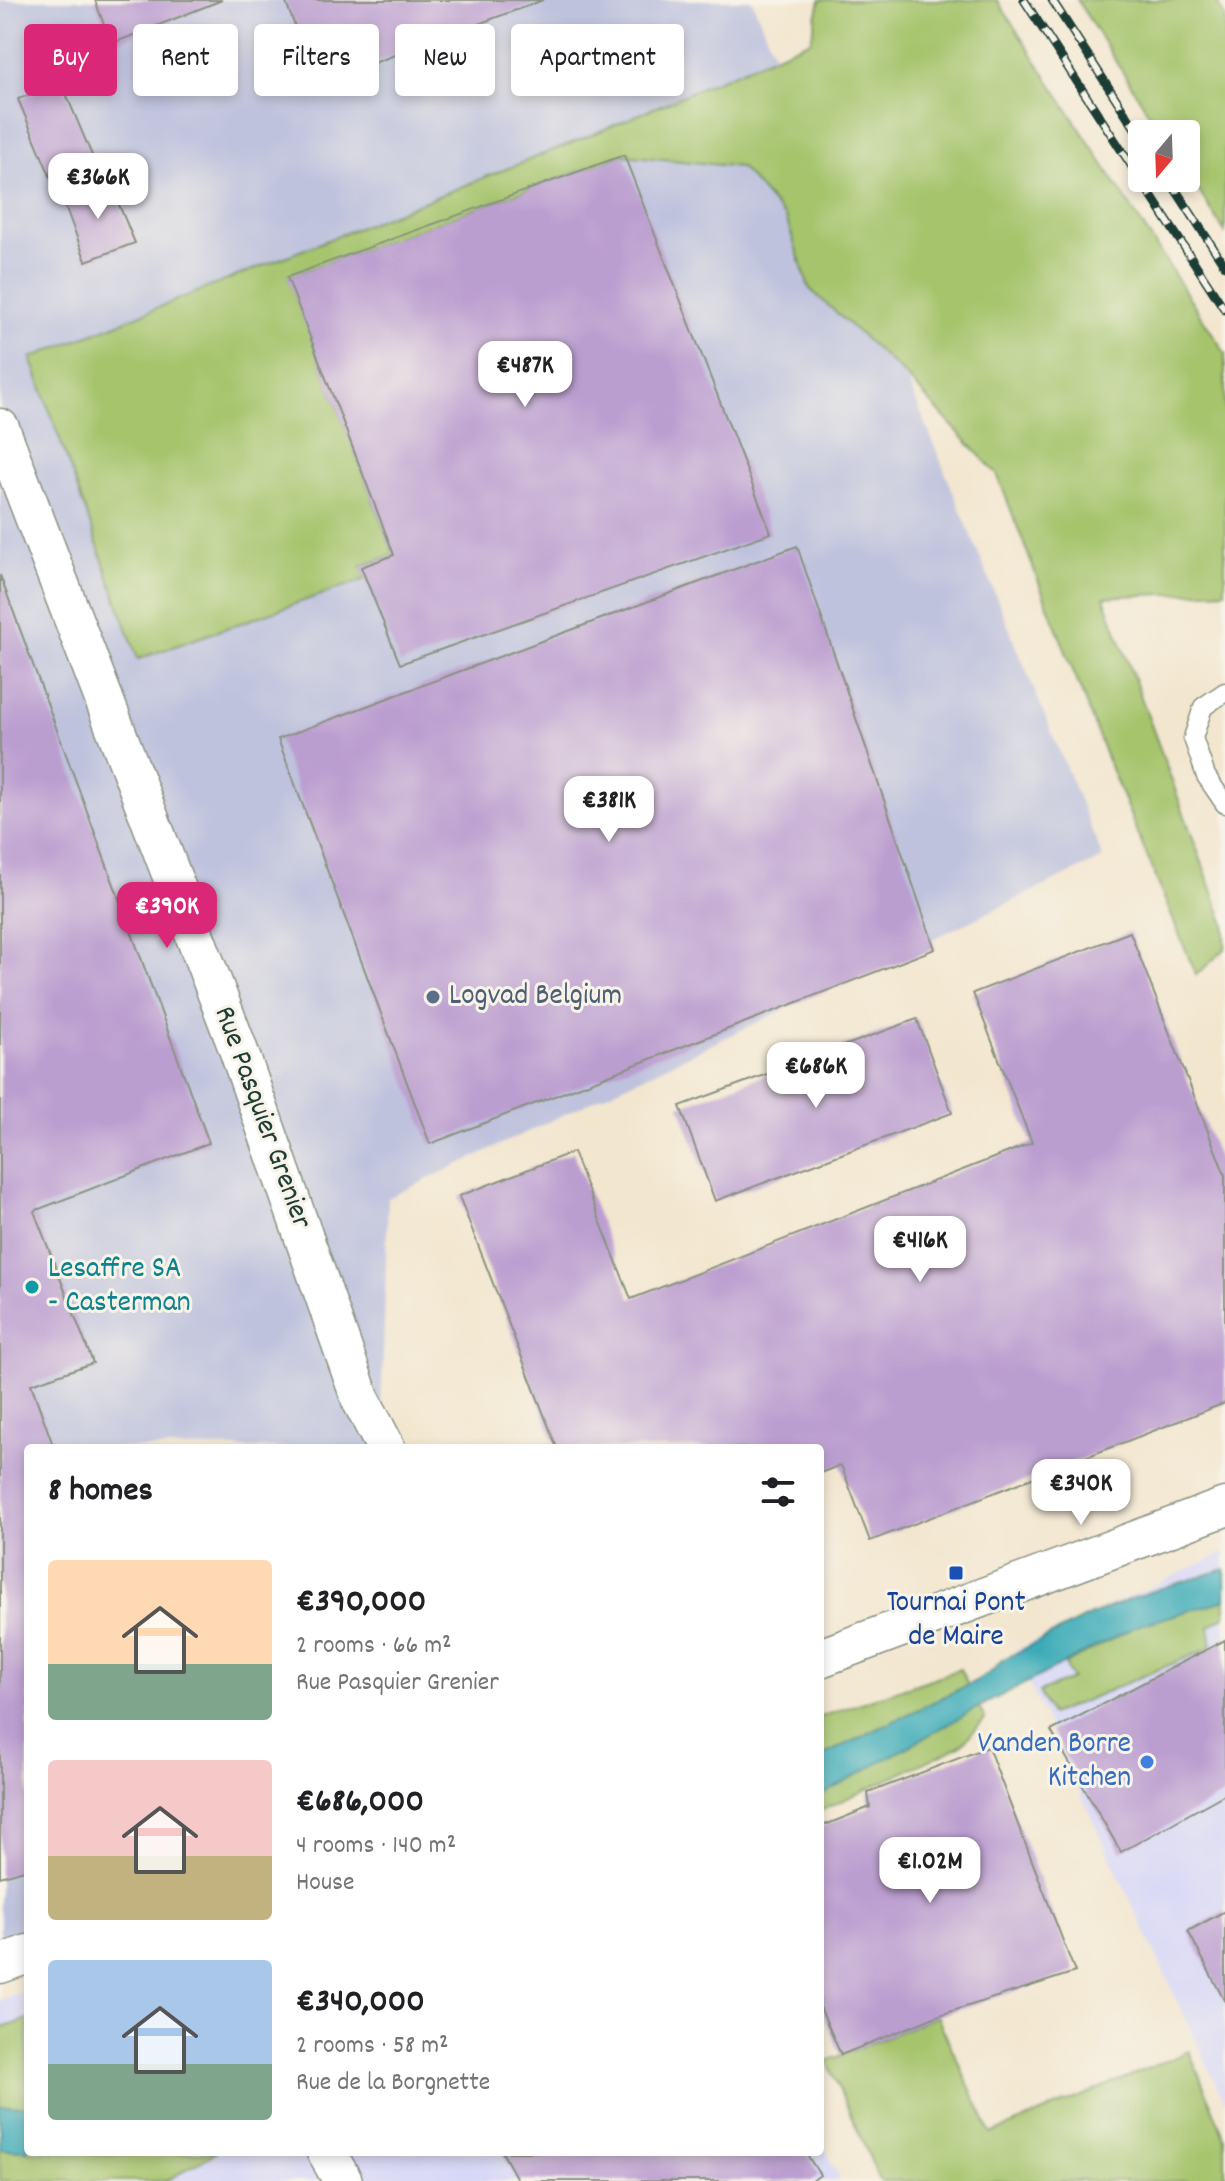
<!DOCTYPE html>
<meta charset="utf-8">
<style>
body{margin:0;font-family:Dekko,sans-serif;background:#f2f2f2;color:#202124;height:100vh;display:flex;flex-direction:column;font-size:30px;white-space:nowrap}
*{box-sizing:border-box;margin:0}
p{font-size:26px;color:#757577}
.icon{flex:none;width:44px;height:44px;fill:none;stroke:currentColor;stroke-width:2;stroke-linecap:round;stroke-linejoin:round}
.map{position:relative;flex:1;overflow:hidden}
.panel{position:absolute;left:24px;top:1444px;width:800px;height:712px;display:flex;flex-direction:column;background:#fff;border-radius:8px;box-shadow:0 4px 12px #0003}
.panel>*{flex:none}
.top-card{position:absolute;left:24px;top:24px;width:800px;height:72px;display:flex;gap:16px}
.needle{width:52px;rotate:199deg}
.controls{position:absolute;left:1128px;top:120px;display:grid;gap:16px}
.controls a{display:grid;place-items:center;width:72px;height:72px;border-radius:8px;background:#fff;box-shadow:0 4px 12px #0003;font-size:40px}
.price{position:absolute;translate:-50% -68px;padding:0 18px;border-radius:16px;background:#fff;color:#222;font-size:26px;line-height:52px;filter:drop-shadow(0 2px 4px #0008)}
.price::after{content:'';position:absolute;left:50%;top:48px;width:24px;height:18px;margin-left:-12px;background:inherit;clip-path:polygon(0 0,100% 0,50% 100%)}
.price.active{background:#db2777;color:#fff}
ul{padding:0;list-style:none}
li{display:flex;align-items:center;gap:24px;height:200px;padding:0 24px}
li span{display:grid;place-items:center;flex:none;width:224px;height:160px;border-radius:8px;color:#555}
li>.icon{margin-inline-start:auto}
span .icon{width:96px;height:96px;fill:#fffc;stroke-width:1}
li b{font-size:34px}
h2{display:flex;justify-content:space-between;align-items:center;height:96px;padding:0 24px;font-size:34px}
.tag{padding:0 28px;border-radius:8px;background:#fff;box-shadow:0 4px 12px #0003;font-size:28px;line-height:72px}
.tag.active{background:#db2777;color:#fff}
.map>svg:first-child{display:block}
</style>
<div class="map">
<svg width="1225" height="2181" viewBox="0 0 1225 2181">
<rect width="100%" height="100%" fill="#f7f3e8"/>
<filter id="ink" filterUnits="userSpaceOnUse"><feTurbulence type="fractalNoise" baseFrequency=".0125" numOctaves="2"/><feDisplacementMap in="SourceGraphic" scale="16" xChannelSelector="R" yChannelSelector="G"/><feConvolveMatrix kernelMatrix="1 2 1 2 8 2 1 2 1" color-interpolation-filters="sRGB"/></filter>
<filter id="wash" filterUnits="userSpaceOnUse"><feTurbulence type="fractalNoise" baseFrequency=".006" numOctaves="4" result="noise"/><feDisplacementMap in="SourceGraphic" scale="32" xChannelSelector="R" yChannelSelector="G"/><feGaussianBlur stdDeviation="1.8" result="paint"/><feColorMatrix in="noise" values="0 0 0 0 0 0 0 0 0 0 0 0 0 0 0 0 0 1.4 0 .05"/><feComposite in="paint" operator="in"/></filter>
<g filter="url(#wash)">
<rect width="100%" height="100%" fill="#f3e6cf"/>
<!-- built -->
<path fill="#d7d7f8" d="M 1225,1552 L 1225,2103 L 1014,1651 Z
M 28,1990 L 28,2152 L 820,2152 L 820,2136 L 840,2181 L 0,2181 L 0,2000 Z"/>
<!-- industrial -->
<path fill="#bfc2dd" d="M 0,0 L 752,0 L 1103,858 L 388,1198 L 380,1448 L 28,1448 L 28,1930 L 0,1944 Z"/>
<!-- green -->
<path fill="#a5c46c" stroke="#628050" stroke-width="2" d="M 820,0 L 997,0 L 1225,353 L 1225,591 L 1104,597 L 1225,925 L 1225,949 L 1196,975 L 1112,771 L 997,474 L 906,376 L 809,288 L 786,218 L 740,167 L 624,155 L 288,277 L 394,555 L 361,566 L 366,579 L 138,659 L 31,358 L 589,136 L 811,40 Z
M 1077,0 L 1215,0 L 1225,17 L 1225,232 L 1186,171 L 1186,134 L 1162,134 Z
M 1225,1600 L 1225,1616 L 1209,1626 L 1212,1647 L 1051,1715 L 1039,1692 L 1072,1679 L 1065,1664 L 1137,1626 Z
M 960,1669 L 968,1685 L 820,1757 L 820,1717 Z
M 979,1707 L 985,1719 L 960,1746 L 820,1811 L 820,1795 Z
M 937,2016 L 991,2134 L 1189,2051 L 1225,2138 L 1225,2181 L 880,2181 L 827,2061 Z
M 28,2019 L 28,2106 L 0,2106 L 0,2029 Z
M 0,2149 L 98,2154 L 217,2152 L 166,2181 L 0,2181 Z"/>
<!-- water -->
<path fill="#3babb8" stroke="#2d7476" stroke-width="2" d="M 1225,1569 L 1225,1600 L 1137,1626 L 979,1707 L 820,1796 L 820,1757 L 968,1685 L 991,1672 L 1002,1660 L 1091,1615 L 1149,1592 Z
M 0,2106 L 28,2106 L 28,2150 L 0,2149 Z"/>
<g id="blocks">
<!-- building -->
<path fill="#bb9ed0" d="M 95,0 L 222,0 L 111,44 Z
M 285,0 L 543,0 L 317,84 Z
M 61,82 L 96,165 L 53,183 L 18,99 Z
M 624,155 L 771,533 L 400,664 L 361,567 L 394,555 L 287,277 Z
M 109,181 L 135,243 L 86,261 L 62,198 Z
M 797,546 L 935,949 L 430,1144 L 278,739 Z
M 0,575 L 209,1143 L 34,1211 L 93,1363 L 31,1384 L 54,1448 L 28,1448 L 28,1869 L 0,1877 Z
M 1130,932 L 1225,1175 L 1225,1403 L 870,1541 L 841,1465 L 820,1473 L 820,1448 L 557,1448 L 459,1196 L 573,1152 L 631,1299 L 1032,1143 L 973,993 Z
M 917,1019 L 952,1113 L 715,1201 L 680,1106 Z
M 1225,1640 L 1225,1794 L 1121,1852 L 1051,1731 Z
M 988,1747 L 1075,1972 L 937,2016 L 841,2055 L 820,2007 L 820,1827 L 870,1807 L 868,1793 Z
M 1225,1911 L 1225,2002 L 1188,1931 Z
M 502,2152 L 805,2152 L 820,2175 L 812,2181 L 518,2181 Z"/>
</g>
</g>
<g filter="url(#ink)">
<use href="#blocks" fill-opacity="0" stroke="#899282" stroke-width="2"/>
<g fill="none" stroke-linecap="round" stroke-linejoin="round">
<defs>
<path id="lane" d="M 1225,692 L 1203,707 L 1193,738 L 1206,776 L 1225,804"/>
<path id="street" d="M 0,428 L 237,1046 L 360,1398 L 386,1448
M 820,1658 L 1225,1507
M 0,1964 L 28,1954
M 326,2152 L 343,2181"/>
</defs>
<!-- lane casing -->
<use href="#lane" stroke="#899282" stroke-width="21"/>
<!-- street casing -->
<use href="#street" stroke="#899282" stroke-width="41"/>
<!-- lane -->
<use href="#lane" stroke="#fff" stroke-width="18"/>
<!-- street -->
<use href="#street" stroke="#fff" stroke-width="38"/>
<defs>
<path id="rail" d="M 1024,0 L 1225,310
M 1052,0 L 1142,139
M 1168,178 L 1225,266"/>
</defs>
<!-- rail casing -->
<use href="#rail" stroke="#1f3d34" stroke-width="9"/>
<!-- rail -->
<use href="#rail" stroke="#f7f3e8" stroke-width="6" stroke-dasharray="18" stroke-linecap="butt"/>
</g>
</g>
<!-- markers -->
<circle fill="#5c6f8a" stroke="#f7f3e8" stroke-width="3" cx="433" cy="997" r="8"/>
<circle fill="#0f9aa8" stroke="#f7f3e8" stroke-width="3" cx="32" cy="1287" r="8"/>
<rect fill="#1a4fb4" stroke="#f7f3e8" stroke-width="3" x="948" y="1565" width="16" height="16" rx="4"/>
<circle fill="#3f7fe0" stroke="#f7f3e8" stroke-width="3" cx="1147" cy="1762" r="8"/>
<g text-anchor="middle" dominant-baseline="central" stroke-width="6" stroke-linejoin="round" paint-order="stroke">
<!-- service labels -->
<g font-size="30" fill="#4e5e75" stroke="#f7f3e8" text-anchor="start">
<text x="449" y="997">Logvad Belgium</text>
</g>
<!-- street labels -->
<g font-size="30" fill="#1f3d34" stroke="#f7f3e8">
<text transform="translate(261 1118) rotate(70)">Rue Pasquier Grenier</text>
</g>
<!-- culture labels -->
<g font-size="30" fill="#0d838f" stroke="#f7f3e8" text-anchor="start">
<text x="48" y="1270">Lesaffre SA<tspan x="48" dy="34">- Casterman</tspan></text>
</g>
<!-- transit labels -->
<g font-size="30" fill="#164399" stroke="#f7f3e8">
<text x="956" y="1604">Tournai Pont<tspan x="956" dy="34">de Maire</tspan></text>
</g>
<!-- shop labels -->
<g font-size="30" fill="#366cbe" stroke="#f7f3e8" text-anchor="end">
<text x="1131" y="1745">Vanden Borre<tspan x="1131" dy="34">Kitchen</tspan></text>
</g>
</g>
</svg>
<div class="controls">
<a><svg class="needle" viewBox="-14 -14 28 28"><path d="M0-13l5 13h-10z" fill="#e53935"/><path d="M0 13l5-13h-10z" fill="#757577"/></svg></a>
</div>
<b class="price" style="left:98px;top:221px">€366K</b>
<b class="price" style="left:525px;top:409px">€487K</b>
<b class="price" style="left:609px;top:844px">€381K</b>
<b class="price active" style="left:167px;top:950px">€390K</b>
<b class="price" style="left:816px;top:1110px">€686K</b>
<b class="price" style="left:920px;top:1284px">€416K</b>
<b class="price" style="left:1081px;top:1527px">€340K</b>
<b class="price" style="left:930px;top:1905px">€1.02M</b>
<div class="top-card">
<a class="tag active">Buy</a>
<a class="tag">Rent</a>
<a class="tag">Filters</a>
<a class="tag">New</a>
<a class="tag">Apartment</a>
</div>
<section class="panel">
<h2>8 homes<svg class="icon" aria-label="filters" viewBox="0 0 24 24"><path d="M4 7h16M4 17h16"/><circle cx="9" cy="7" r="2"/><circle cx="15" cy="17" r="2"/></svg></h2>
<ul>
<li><span style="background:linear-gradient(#ffd9b3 65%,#7fa58c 0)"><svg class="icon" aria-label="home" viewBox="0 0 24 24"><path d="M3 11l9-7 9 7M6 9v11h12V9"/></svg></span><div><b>€390,000</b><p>2 rooms · 66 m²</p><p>Rue Pasquier Grenier</p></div></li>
<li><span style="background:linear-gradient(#f6c9c9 60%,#c2b280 0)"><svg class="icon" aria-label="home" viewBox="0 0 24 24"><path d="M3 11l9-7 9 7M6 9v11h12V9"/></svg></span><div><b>€686,000</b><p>4 rooms · 140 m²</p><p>House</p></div></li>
<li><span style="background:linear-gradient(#a9c7e8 65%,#7fa58c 0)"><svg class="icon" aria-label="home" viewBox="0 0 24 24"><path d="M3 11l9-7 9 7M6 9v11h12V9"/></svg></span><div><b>€340,000</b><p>2 rooms · 58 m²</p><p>Rue de la Borgnette</p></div></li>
</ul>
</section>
</div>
